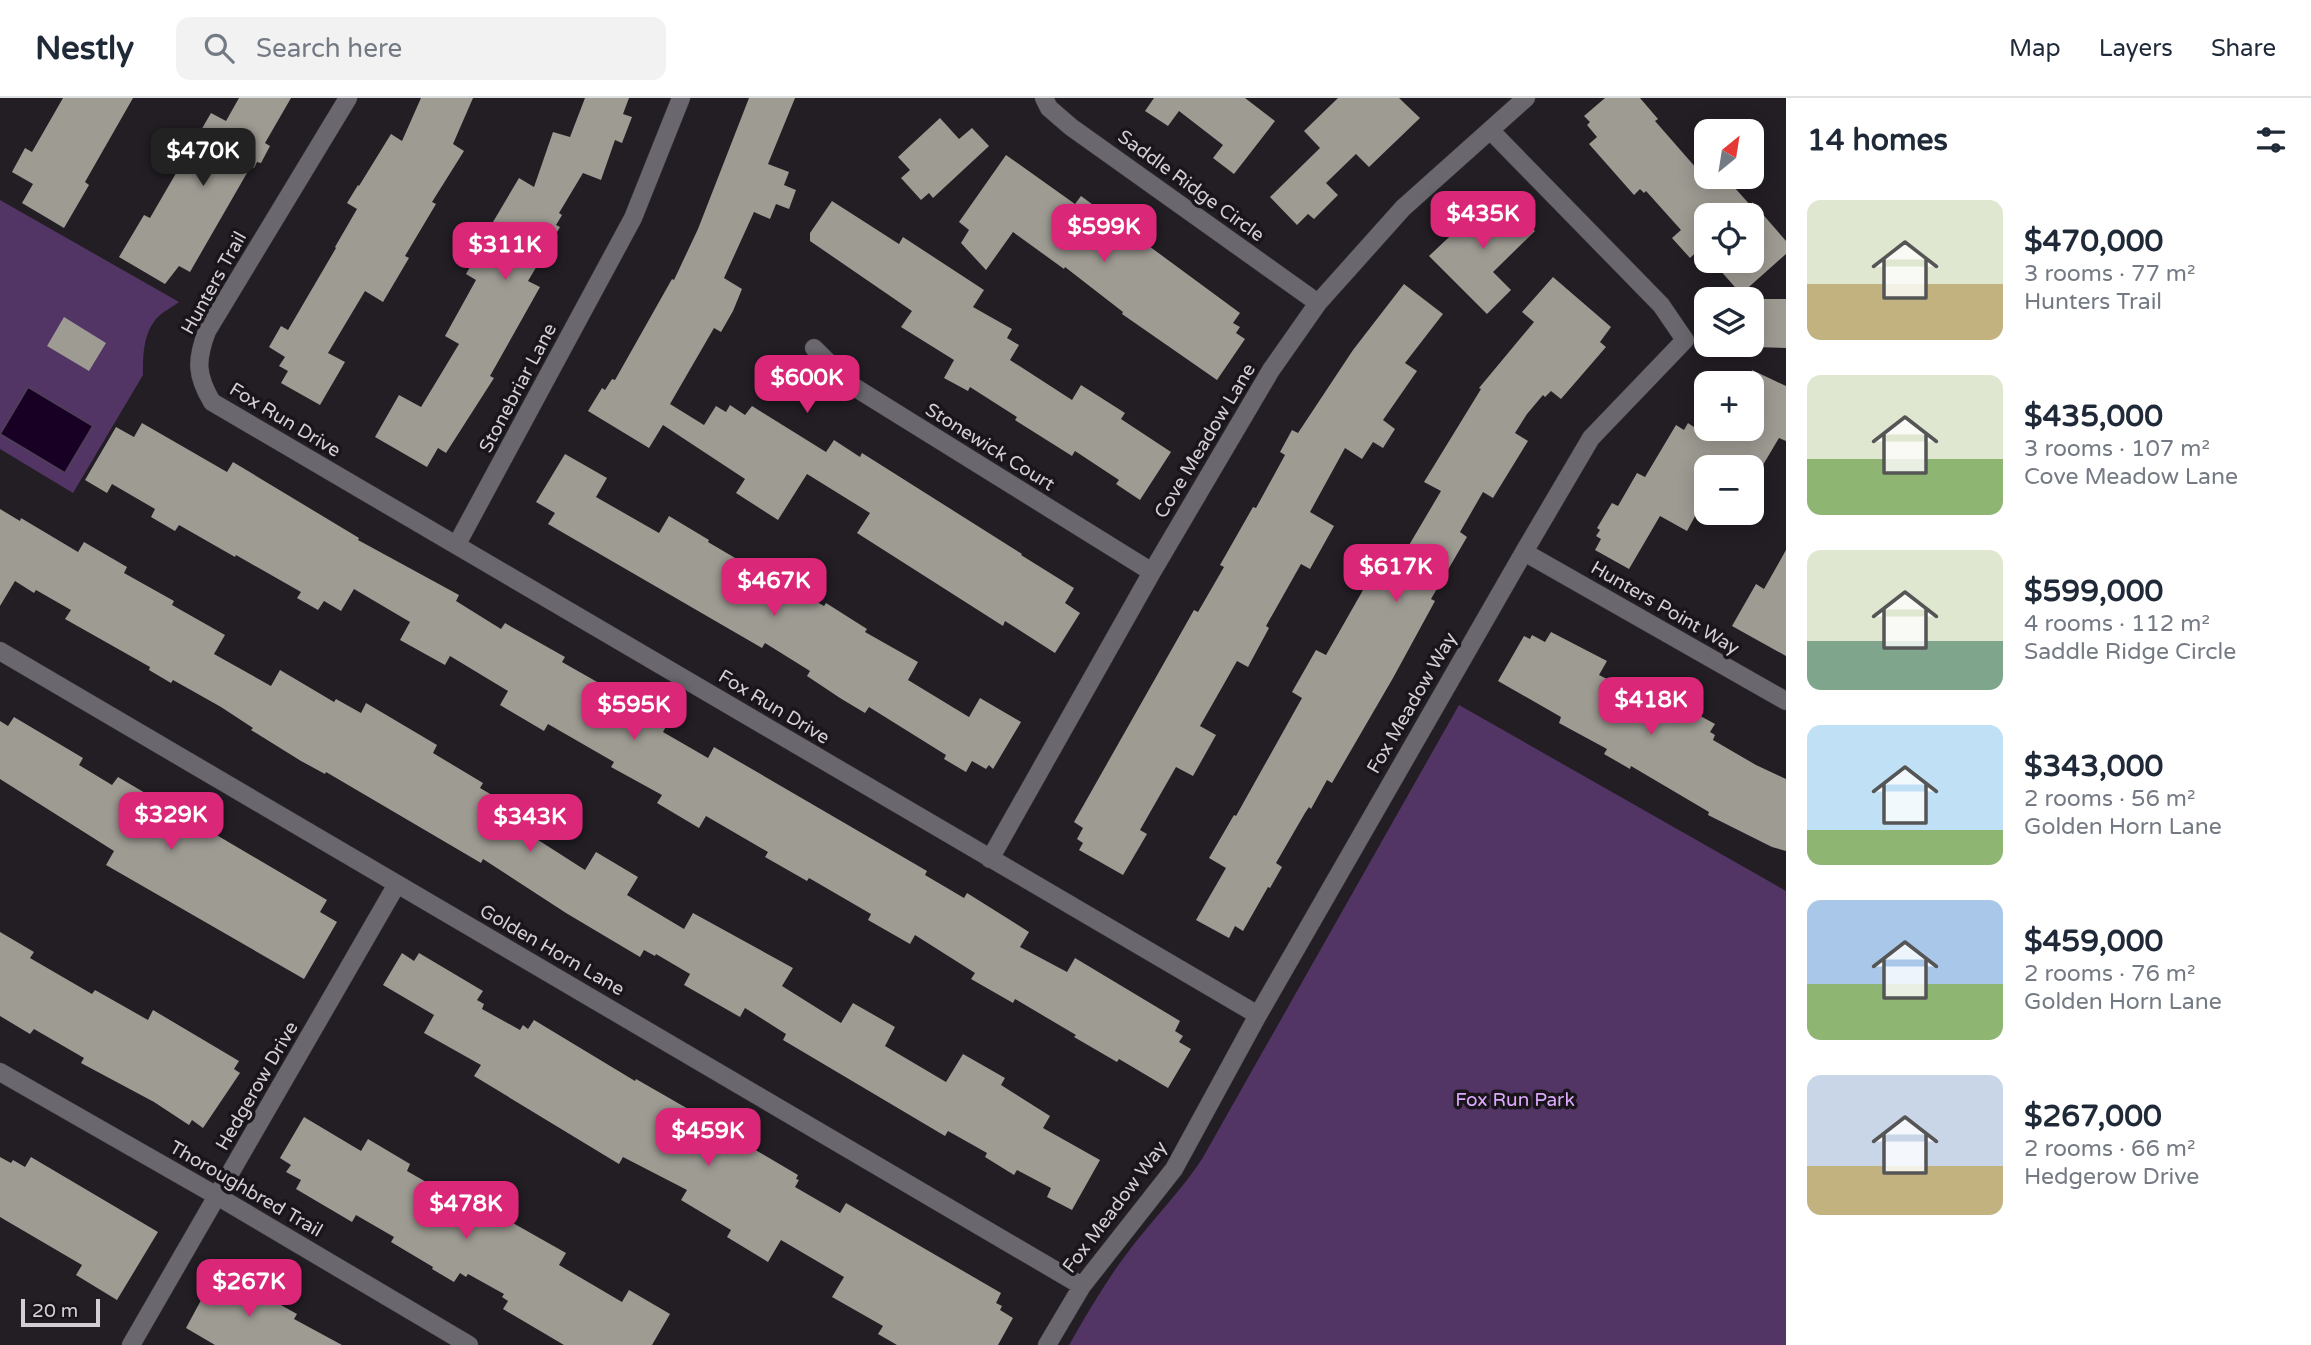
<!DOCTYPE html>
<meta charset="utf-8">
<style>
body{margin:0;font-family:"Varela Round",sans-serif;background:#f2f2f3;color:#1f2937;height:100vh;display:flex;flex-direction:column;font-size:26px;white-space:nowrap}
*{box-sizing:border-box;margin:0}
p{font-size:23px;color:#747a83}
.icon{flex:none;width:38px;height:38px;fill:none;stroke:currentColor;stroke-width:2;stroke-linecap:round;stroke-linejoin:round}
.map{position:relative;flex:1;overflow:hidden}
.panel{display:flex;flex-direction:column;background:#fff;width:525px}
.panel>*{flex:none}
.needle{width:46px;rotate:30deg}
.fabs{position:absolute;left:1694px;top:21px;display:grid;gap:14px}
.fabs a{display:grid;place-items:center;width:70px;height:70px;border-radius:14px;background:#fff;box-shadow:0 4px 18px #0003;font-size:35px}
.scale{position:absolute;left:21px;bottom:18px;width:79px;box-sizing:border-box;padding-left:7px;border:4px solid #d3d0d4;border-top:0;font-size:19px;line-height:24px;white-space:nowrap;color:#d3d0d4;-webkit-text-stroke:5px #19151b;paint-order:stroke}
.price{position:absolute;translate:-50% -60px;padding:0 16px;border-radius:14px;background:#db2777;color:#fff;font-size:23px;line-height:46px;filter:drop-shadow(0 2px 4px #0008)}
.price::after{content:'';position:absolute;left:50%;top:42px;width:21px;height:16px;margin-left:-10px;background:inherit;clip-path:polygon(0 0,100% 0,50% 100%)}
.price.selected{background:#222;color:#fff}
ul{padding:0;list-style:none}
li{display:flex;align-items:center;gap:21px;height:175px;padding:0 21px}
li span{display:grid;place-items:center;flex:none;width:196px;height:140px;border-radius:14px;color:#555}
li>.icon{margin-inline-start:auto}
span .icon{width:84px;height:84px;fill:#fffc;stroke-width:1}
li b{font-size:30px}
h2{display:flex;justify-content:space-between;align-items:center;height:84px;padding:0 21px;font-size:30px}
header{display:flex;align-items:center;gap:42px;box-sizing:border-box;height:98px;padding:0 35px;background:#fff;border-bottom:2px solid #e0e1e3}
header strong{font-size:33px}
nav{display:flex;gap:38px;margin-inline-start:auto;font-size:24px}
.search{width:490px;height:63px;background:#f2f2f3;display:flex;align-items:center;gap:18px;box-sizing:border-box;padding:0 24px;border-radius:14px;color:#747a83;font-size:26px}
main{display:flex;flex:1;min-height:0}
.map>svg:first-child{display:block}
</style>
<header>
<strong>Nestly</strong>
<div class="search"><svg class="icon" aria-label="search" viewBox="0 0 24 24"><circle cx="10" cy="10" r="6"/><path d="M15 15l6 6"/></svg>Search here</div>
<nav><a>Map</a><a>Layers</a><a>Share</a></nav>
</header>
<main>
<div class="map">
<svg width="1786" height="1247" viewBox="0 0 1786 1247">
<rect width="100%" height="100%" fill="#221e24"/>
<!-- green -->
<path fill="#533565" d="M 0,102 L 179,204 C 172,209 161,215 156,221 C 143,237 143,258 143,277 L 73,395 L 0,351 Z
M 1459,607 L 1786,793 L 1786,1247 L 1069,1247 C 1088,1214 1107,1181 1131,1150 C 1154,1120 1181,1093 1202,1061 Z"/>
<!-- water -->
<path fill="#170023" stroke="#4f3e58" stroke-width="2" d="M 28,289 L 93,328 L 65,375 L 0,336 Z"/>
<!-- building -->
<path fill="#9e9b93" d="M 63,0 L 133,0 L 85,84 L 89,87 L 64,130 L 22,105 L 33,86 L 12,74 L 25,50 L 32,54 Z
M 239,0 L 291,0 L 265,45 L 270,48 L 261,65 L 257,64 L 254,70 L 251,68 L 190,174 L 179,168 L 165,186 L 119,159 L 144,117 L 150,120 L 211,15 L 226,23 Z
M 421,0 L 473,0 L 453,46 L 464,53 L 432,104 L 436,106 L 405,158 L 409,160 L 383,204 L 365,193 L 328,255 L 345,264 L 320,307 L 281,285 L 288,273 L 279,268 L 285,259 L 269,249 L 281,228 L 288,232 L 336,150 L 335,149 L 357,111 L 347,105 L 358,87 L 359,88 L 391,36 L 402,43 Z
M 585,0 L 629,0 L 623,16 L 632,19 L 622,45 L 615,42 L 601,82 L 583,75 L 559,115 L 562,117 L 556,127 L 560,129 L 528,183 L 540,189 L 490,278 L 494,280 L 446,355 L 438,350 L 427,369 L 375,339 L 399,297 L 421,309 L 459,246 L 445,238 L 476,182 L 466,176 L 495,125 L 493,124 L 519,80 L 534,89 L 553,34 L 570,39 Z
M 749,0 L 795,0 L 768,66 L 789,74 L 784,87 L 796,92 L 789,111 L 776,106 L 770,121 L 754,114 L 724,180 L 742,191 L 733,213 L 721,234 L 714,230 L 670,306 L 704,327 L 716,308 L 726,314 L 730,307 L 745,317 L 752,308 L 826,354 L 834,342 L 860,359 L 862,355 L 1022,456 L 1021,457 L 1074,490 L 1065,505 L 1080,515 L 1055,555 L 1005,523 L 1003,528 L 857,435 L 870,415 L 807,376 L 778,422 L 736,395 L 745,381 L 663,327 L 649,350 L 588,313 L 602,290 L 605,292 L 612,281 L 615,282 L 672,181 L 674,182 L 698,131 Z
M 1154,0 L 1245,0 L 1275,23 L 1234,76 L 1213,60 L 1223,47 L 1179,13 L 1168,28 L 1145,13 Z
M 1338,0 L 1399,0 L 1420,20 L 1369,69 L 1356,56 L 1326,85 L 1338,97 L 1314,121 L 1308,116 L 1297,127 L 1270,99 L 1320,50 L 1304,33 Z
M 1605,0 L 1640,0 L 1658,21 L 1655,23 L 1704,79 L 1725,79 L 1752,109 L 1752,104 L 1786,143 L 1786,156 L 1741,196 L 1712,163 L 1752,163 L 1752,117 L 1706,117 L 1706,145 L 1690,160 L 1672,140 L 1681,132 L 1646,93 L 1644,95 L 1640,91 L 1634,97 L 1589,46 L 1597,39 L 1587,27 L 1590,24 L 1584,18 Z
M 940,20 L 959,41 L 972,30 L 989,48 L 933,100 L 929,95 L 921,102 L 901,80 L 910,72 L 898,59 Z
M 1006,57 L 1075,106 L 1081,98 L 1240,215 L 1233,225 L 1240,229 L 1236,235 L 1245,241 L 1217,282 L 1122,216 L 1123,214 L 1065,169 L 1064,171 L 1013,134 L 986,172 L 961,145 L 969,132 L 959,124 Z
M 1495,93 L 1535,133 L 1493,174 L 1511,192 L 1487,216 L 1429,158 L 1482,108 L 1481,106 Z
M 832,103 L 899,146 L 903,139 L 984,192 L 973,209 L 1012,231 L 1007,240 L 1019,247 L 1010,262 L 1072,302 L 1081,287 L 1125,315 L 1121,321 L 1171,354 L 1140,402 L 1116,386 L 1119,382 L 1075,353 L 1072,358 L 1015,322 L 1017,319 L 970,289 L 968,293 L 944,280 L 954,262 L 901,229 L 912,213 L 810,143 L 810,135 Z
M 1553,179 L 1611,229 L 1600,244 L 1606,249 L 1561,301 L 1551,293 L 1545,299 L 1543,297 L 1527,316 L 1515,335 L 1528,343 L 1493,400 L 1483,394 L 1460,434 L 1467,439 L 1431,501 L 1435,503 L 1393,580 L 1332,685 L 1327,682 L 1311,711 L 1309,709 L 1305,715 L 1276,765 L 1282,769 L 1270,790 L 1268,789 L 1243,833 L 1235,828 L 1229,840 L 1196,822 L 1226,770 L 1209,760 L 1234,717 L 1236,718 L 1302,600 L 1292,594 L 1316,552 L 1326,557 L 1387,450 L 1402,459 L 1441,393 L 1424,384 L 1481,291 L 1479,290 L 1534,224 L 1522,214 Z
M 1404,186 L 1443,216 L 1405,265 L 1417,273 L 1383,322 L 1395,331 L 1383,350 L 1373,344 L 1362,361 L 1345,350 L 1310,414 L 1334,428 L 1310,471 L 1301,466 L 1266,528 L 1269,530 L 1248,569 L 1237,563 L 1200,628 L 1216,637 L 1193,678 L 1176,669 L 1140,732 L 1147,736 L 1123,777 L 1079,752 L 1083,745 L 1077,741 L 1083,730 L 1074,724 L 1194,512 L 1198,514 L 1224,469 L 1220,467 L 1253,409 L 1256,410 L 1285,357 L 1280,354 L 1292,332 L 1298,335 L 1353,252 Z
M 1752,201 L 1786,201 L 1786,250 L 1752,249 Z
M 64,219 L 106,245 L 89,273 L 47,248 Z
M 1752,272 L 1786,288 L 1786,343 L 1779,340 L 1757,377 L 1752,373 L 1752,369 L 1706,369 L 1706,398 L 1687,433 L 1660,418 L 1629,471 L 1595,452 L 1601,441 L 1596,438 L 1600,432 L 1597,430 L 1612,405 L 1618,408 L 1637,375 L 1645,379 L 1676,327 L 1684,332 L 1688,325 L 1697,331 L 1752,331 Z
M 142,325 L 227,374 L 233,364 L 359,440 L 358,442 L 459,497 L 456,503 L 501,531 L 505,525 L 510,528 L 565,559 L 562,564 L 606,589 L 608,586 L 670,621 L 663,634 L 708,660 L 714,649 L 927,773 L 925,777 L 964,800 L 967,795 L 1029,834 L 1020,849 L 1067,874 L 1075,860 L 1180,923 L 1175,933 L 1183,938 L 1179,944 L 1191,951 L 1168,990 L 1119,961 L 1117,964 L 1074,939 L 1076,937 L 1015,901 L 1013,905 L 971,881 L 975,875 L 915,837 L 910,846 L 868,822 L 871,816 L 809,780 L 807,783 L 765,759 L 768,754 L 706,718 L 699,730 L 657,705 L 662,697 L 611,669 L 614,664 L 548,626 L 544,633 L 500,607 L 508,593 L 450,558 L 445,567 L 400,542 L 410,524 L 354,491 L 341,513 L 324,503 L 318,512 L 297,500 L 301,494 L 236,457 L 235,459 L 179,427 L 175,433 L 151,419 L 155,411 L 112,386 L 107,395 L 85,382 L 116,329 L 134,339 Z
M 565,356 L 607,380 L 596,399 L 659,435 L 669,418 L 709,442 L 708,444 L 771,481 L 772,478 L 824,508 L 826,505 L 867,531 L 865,534 L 918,564 L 908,582 L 969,619 L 980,600 L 1021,624 L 993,671 L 989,667 L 986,671 L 972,663 L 966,674 L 944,661 L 946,657 L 869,609 L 865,615 L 840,600 L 807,578 L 810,573 L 765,545 L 762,550 L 548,426 L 555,415 L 536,404 Z
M 0,411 L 20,423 L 21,420 L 78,454 L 84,444 L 127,469 L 124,475 L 174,503 L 172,507 L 225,537 L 214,556 L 271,588 L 280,572 L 334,604 L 336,601 L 361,615 L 366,605 L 437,647 L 433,655 L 483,685 L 480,690 L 528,718 L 521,731 L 585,772 L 596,754 L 638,779 L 627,797 L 684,831 L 693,815 L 793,870 L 782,888 L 841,925 L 853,905 L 895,929 L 885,948 L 946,984 L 963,956 L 1005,980 L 1001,987 L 1050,1018 L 1043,1030 L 1100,1062 L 1072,1112 L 1047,1099 L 1051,1090 L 1017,1072 L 1014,1077 L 985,1059 L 987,1055 L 948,1033 L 945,1038 L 783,942 L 786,936 L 745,910 L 740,919 L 684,887 L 690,876 L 656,856 L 655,858 L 644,852 L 640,859 L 566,815 L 483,761 L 481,765 L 326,674 L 325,676 L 301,663 L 251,632 L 253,630 L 221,609 L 173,582 L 171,585 L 149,572 L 150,569 L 65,521 L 71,512 L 36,492 L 34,495 L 15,483 L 0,508 Z
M 1786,452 L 1786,558 L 1732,528 L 1756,486 L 1764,491 Z
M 1551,534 L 1607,563 L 1599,577 L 1607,581 L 1604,586 L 1647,611 L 1657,594 L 1715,626 L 1710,634 L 1715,637 L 1713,642 L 1756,667 L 1786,681 L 1786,753 L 1772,749 L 1708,717 L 1709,714 L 1631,668 L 1630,671 L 1604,656 L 1607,651 L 1559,625 L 1561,619 L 1498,583 L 1524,538 L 1530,541 L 1532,537 L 1545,544 Z
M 14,619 L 83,660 L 79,667 L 112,687 L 118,679 L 327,802 L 320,814 L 337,824 L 304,881 L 106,767 L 114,753 L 0,681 L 0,623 L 8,628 Z
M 0,834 L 34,854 L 30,860 L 92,896 L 95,892 L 148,922 L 153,912 L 239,963 L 234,971 L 240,975 L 203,1030 L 192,1022 L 189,1027 L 154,1004 L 81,965 L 84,960 L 34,931 L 30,936 L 0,918 Z
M 402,855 L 414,863 L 419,855 L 483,893 L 477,902 L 484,906 L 482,911 L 520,932 L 523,927 L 528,931 L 534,922 L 635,983 L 636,981 L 697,1016 L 696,1017 L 798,1077 L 796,1081 L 799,1082 L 795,1089 L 840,1115 L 846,1105 L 1001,1195 L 996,1205 L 1002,1208 L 1000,1212 L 1013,1220 L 998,1247 L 897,1247 L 878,1236 L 883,1228 L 832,1199 L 844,1179 L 781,1142 L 768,1164 L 727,1139 L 731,1132 L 681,1102 L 687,1092 L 623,1059 L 619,1066 L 474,978 L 481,967 L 424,935 L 434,917 L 383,887 Z
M 304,1019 L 361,1053 L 368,1041 L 410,1066 L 407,1073 L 468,1108 L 472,1102 L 566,1155 L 559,1167 L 622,1204 L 629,1192 L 670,1216 L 652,1247 L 564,1247 L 503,1211 L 508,1203 L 502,1199 L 504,1196 L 468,1176 L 466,1179 L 460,1175 L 454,1184 L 432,1171 L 433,1169 L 391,1144 L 394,1139 L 356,1117 L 352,1124 L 296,1091 L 301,1082 L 286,1074 L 291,1067 L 280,1060 Z
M 0,1059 L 11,1065 L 13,1062 L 25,1069 L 31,1059 L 158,1134 L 117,1202 L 76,1177 L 82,1167 L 0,1119 Z
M 213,1180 L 224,1186 L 227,1180 L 234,1185 L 236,1182 L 297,1216 L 294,1221 L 342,1247 L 215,1247 L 186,1230 Z"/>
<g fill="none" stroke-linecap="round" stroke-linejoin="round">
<defs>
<path id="minor" d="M 348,0 L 207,233 C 196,262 196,277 212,304 L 1258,917
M 1044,0 L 1049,10 L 1071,29 L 1318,205
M 814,250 L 851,287 L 1152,474
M 457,446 L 633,120 L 681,0
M 1524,454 L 1786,603
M 0,553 L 1082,1188
M 990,761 L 1152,474 L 1271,272 L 1318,205 L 1403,110 L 1526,0
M 0,974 L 217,1098 L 469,1247
M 131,1247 L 397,786
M 1047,1247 L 1082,1188 L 1174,1071 L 1258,917 L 1524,454 L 1591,340 L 1685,242 L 1661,207 L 1491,33"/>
</defs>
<!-- minor casing -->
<use href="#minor" stroke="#3b383e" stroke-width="19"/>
<!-- minor -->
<use href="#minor" stroke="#6b676e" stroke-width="18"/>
</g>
<g text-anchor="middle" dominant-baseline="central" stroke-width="7" stroke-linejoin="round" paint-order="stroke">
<!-- street labels -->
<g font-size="19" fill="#d3d0d4" stroke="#19151b">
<text transform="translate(1191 88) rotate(36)">Saddle Ridge Circle</text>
<text transform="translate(214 185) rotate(-61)">Hunters Trail</text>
<text transform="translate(518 290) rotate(-62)">Stonebriar Lane</text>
<text transform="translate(285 322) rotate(31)">Fox Run Drive</text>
<text transform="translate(1205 343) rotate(-59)">Cove Meadow Lane</text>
<text transform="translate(990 349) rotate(32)">Stonewick Court</text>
<text transform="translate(1665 510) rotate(30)">Hunters Point Way</text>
<text transform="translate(1412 605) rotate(-60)">Fox Meadow Way</text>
<text transform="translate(774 609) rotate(31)">Fox Run Drive</text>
<text transform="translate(552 852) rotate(30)">Golden Horn Lane</text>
<text transform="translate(257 988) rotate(-60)">Hedgerow Drive</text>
<text transform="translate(246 1091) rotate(30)">Thoroughbred Trail</text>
<text transform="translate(1115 1109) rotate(-53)">Fox Meadow Way</text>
</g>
<!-- park labels -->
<g font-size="19" fill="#dca9fc" stroke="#19151b">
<text x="1515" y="1002">Fox Run Park</text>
</g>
</g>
</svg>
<div class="fabs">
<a><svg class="needle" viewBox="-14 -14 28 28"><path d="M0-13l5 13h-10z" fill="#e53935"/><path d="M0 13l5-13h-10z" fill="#747a83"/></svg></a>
<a><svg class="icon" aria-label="locate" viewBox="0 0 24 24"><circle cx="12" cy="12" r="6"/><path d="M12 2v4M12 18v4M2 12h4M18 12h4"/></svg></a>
<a><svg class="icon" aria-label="layers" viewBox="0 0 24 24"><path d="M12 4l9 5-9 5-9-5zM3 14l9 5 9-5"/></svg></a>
<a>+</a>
<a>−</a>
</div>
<div class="scale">20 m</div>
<b class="price selected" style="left:203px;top:90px">$470K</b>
<b class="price" style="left:1483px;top:153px">$435K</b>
<b class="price" style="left:1104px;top:166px">$599K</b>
<b class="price" style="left:505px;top:184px">$311K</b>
<b class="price" style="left:807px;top:317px">$600K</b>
<b class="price" style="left:1396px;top:506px">$617K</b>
<b class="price" style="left:774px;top:520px">$467K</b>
<b class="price" style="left:1651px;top:639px">$418K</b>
<b class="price" style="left:634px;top:644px">$595K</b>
<b class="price" style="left:171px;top:754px">$329K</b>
<b class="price" style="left:530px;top:756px">$343K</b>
<b class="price" style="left:708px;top:1070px">$459K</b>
<b class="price" style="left:466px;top:1143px">$478K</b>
<b class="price" style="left:249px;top:1221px">$267K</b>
</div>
<section class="panel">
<h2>14 homes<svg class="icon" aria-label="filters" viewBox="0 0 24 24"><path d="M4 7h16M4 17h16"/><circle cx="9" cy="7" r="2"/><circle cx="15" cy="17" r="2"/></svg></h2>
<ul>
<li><span style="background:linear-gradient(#dfe7d0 60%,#c2b280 0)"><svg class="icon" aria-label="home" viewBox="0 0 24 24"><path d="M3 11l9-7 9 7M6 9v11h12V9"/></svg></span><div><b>$470,000</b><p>3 rooms · 77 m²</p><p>Hunters Trail</p></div></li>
<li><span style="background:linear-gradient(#dfe7d0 60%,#8fb573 0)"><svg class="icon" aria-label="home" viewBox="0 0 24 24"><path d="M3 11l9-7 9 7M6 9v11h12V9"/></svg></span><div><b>$435,000</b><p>3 rooms · 107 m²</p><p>Cove Meadow Lane</p></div></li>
<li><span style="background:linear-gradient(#dfe7d0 65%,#7fa58c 0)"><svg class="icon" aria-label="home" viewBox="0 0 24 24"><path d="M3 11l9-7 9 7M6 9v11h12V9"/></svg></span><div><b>$599,000</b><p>4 rooms · 112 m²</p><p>Saddle Ridge Circle</p></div></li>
<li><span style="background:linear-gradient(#bfe0f5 75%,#8fb573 0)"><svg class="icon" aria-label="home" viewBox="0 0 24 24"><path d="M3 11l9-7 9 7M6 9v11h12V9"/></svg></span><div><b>$343,000</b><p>2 rooms · 56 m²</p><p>Golden Horn Lane</p></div></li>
<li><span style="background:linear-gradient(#a9c7e8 60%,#8fb573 0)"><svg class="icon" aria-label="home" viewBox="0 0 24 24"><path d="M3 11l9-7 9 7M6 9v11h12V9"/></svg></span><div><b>$459,000</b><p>2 rooms · 76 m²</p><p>Golden Horn Lane</p></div></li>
<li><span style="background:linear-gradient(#c9d6e8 65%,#c2b280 0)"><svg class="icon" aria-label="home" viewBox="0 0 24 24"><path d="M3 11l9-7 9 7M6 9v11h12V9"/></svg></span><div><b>$267,000</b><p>2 rooms · 66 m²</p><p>Hedgerow Drive</p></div></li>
</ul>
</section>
</main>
